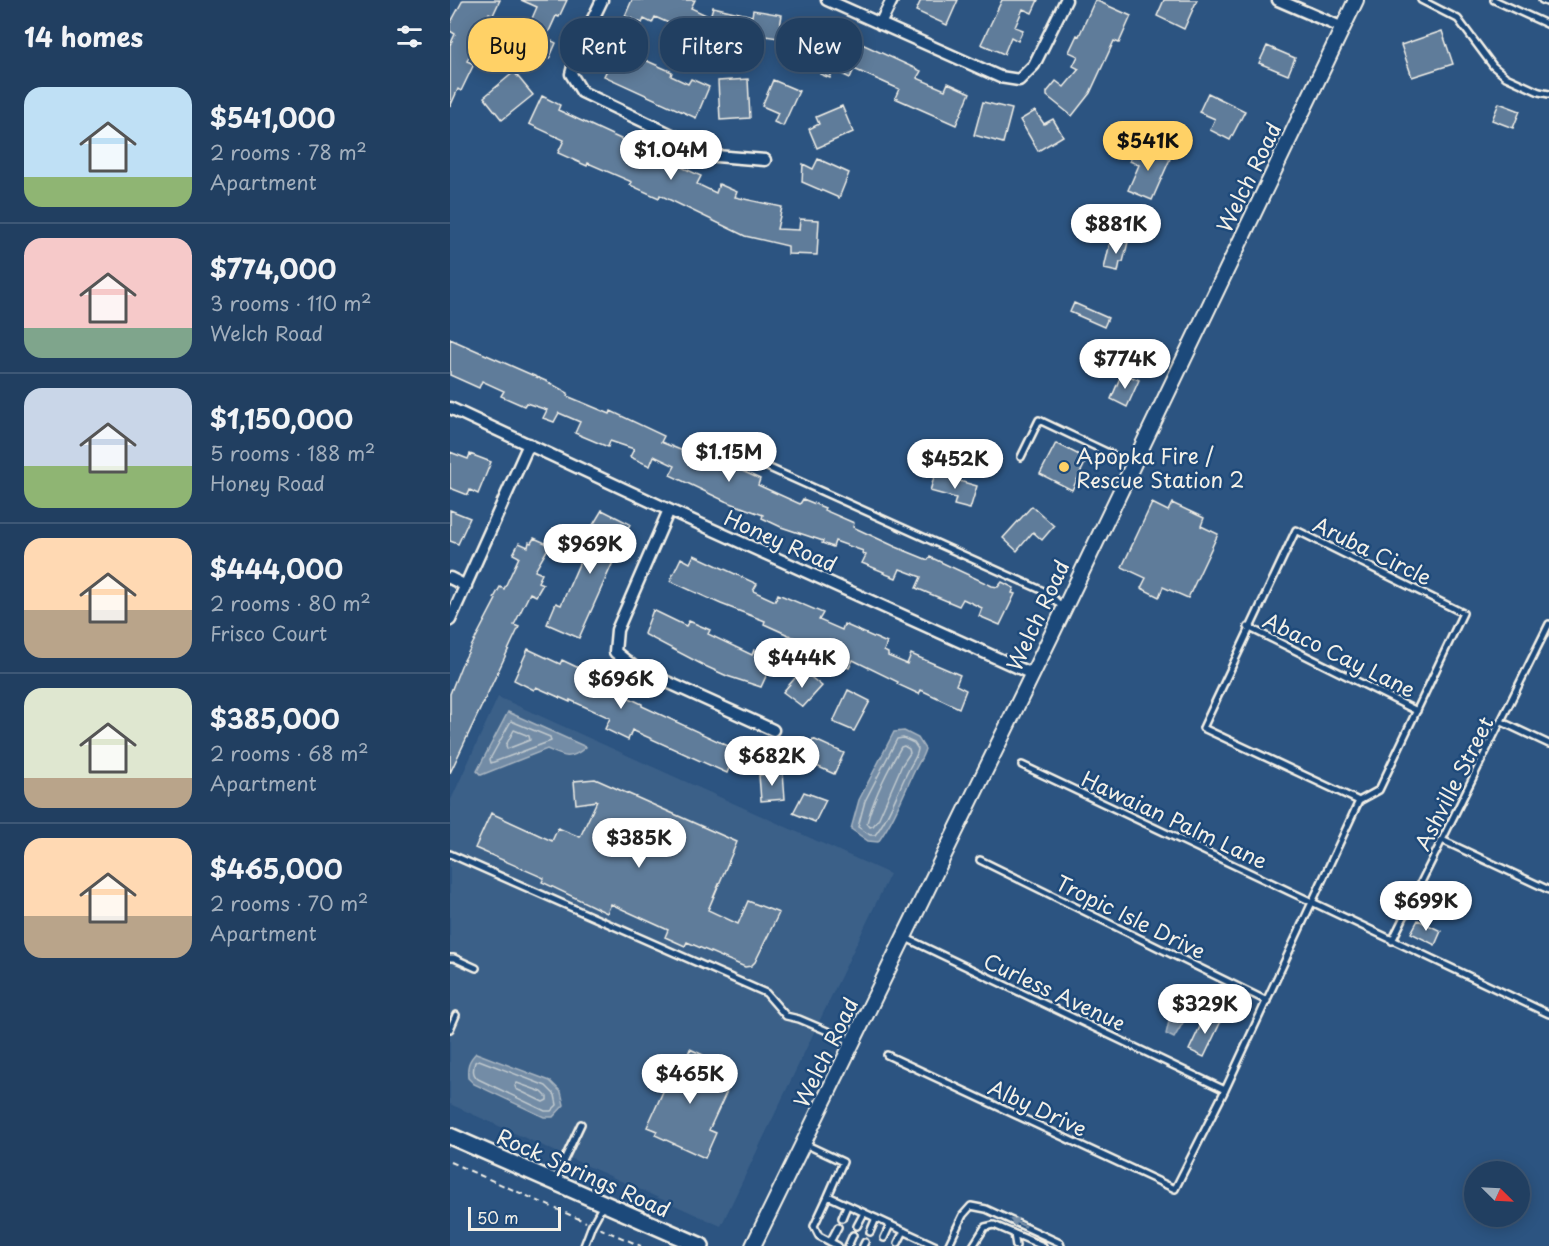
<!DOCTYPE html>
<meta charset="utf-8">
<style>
body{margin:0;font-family:"Playpen Sans",sans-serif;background:#2d4a6a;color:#f1f3f6;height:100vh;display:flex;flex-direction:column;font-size:22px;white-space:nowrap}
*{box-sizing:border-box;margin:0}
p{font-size:20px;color:#a2afbd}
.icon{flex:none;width:33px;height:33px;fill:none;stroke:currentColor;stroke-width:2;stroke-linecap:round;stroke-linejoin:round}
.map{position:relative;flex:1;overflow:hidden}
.sheet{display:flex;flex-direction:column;background:#213f61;width:450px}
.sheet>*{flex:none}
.guide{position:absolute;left:18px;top:18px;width:570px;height:54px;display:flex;gap:12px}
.needle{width:39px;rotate:114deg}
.buttons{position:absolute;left:1014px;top:1161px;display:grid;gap:12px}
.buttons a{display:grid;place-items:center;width:66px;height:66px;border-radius:50%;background:#213f61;box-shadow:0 3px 15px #0003,0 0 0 2px #3e5876;font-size:30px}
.scale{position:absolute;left:18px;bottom:15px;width:93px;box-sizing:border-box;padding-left:6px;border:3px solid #f4f1e8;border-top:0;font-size:16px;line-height:21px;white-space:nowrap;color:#f4f1e8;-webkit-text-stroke:4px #1f4a7a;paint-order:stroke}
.price{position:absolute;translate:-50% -51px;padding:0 14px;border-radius:21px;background:#fff;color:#222;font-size:20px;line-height:39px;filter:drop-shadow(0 2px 3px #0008)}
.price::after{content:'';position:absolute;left:50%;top:36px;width:18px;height:14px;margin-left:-9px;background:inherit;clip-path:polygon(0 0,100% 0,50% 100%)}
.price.selected{background:#ffd166;color:#111}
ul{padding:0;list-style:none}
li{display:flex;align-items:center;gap:18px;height:150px;padding:0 24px}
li+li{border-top:2px solid #3e5876}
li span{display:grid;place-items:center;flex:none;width:168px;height:120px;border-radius:18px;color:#555}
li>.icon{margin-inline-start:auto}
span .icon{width:72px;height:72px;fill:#fffc;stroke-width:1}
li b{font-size:26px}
h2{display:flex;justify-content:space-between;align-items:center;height:72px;padding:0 24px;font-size:26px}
.pill{padding:0 21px;border-radius:24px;background:#213f61;box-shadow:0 3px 15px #0003,0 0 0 2px #3e5876;font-size:21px;line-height:54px}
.pill.selected{background:#ffd166;color:#111}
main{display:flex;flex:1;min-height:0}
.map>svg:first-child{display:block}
</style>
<main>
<section class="sheet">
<h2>14 homes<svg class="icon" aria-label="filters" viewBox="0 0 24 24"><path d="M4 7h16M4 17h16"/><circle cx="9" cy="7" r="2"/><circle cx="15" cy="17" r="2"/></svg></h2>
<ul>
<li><span style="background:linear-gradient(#bfe0f5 75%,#8fb573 0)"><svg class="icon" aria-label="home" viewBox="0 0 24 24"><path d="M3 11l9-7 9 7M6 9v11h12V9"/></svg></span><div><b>$541,000</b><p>2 rooms · 78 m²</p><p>Apartment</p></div></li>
<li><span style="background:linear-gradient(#f6c9c9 75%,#7fa58c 0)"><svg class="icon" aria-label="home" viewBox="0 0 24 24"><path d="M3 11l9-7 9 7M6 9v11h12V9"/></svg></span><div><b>$774,000</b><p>3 rooms · 110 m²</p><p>Welch Road</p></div></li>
<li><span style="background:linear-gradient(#c9d6e8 65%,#8fb573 0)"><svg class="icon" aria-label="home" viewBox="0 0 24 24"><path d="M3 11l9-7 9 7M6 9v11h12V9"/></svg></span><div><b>$1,150,000</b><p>5 rooms · 188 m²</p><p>Honey Road</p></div></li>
<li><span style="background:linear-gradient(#ffd9b3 60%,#b9a48a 0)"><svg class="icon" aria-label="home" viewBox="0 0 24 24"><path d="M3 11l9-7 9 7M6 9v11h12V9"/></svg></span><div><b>$444,000</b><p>2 rooms · 80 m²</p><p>Frisco Court</p></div></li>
<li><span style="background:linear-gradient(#dfe7d0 75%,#b9a48a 0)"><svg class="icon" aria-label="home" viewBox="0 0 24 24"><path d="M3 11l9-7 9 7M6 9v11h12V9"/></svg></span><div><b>$385,000</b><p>2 rooms · 68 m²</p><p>Apartment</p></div></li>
<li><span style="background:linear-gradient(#ffd9b3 65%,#b9a48a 0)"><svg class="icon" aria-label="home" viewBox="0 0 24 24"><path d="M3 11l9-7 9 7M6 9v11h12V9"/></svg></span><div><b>$465,000</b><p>2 rooms · 70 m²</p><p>Apartment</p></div></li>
</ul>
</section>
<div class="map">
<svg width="1099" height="1246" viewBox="0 0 1099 1246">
<rect width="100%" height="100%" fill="#2c5481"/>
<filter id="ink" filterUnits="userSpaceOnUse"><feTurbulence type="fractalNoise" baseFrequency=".0167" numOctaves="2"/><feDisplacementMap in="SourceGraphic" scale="12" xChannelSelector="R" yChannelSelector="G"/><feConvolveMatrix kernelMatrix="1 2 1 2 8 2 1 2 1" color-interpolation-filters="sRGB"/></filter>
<g filter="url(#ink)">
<!-- built -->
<path fill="#3b6088" d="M 48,697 L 440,874 L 271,1226 L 0,1104 L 0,802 Z"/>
<!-- water -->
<path fill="#738ca6" stroke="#a7b4c0" stroke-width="1.5" d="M 58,712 L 136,747 C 120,761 114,757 97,749 L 31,775 L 27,771 Z
M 454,731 L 468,738 L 475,749 C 472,759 467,765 463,774 C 452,798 443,821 428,842 L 418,841 L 401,829 L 409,800 L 444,732 Z
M 725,1015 L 734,1021 L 724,1038 L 716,1034 L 720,1017 Z
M 26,1053 L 100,1081 L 111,1092 L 114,1105 L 103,1117 L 94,1117 L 24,1084 L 18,1078 C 17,1067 18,1061 26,1053 Z"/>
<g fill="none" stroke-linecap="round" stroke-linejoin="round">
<!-- shore -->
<path stroke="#c0c9ce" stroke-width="1.5" d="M 61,721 L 100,737 L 101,741 L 41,763 L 40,759 Z
M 64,730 L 79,736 L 80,740 L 57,749 L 56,745 Z
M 453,738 L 464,743 L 468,749 C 467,758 461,763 458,771 C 447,792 440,816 425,835 L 420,835 L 408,827 L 415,801 L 447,739 Z
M 454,746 L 459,749 L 460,753 L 452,765 L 428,820 L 423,826 L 420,827 L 417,823 C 424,796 437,771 451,747 Z
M 29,1060 L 96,1086 L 105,1095 L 107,1105 L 101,1111 L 95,1111 L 28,1079 C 22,1074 23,1069 25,1062 Z
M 67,1083 L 92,1092 L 97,1097 L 97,1100 L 93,1102 L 66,1089 L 65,1086 Z"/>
</g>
<!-- building -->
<path fill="#5e7b9a" stroke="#f4f1e8" stroke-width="1.5" d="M 13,0 L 50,0 L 43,15 L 39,13 L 17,61 L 24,64 L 11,91 L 8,89 L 0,107 L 0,45 L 5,34 L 0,31 L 0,24 Z
M 71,0 L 117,0 L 109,17 L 106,16 L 96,38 L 106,43 L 99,59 L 70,46 L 87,7 Z
M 182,0 L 245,0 L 241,8 L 260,17 L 263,7 L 302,16 L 303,10 L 332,15 L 328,38 L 288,32 L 282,55 L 252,48 L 255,39 L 205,17 L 202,23 L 194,19 L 192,23 L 175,16 Z
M 471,0 L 508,0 L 497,25 L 466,11 Z
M 552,0 L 588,0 L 582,13 L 573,9 L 565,27 L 573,30 L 568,41 L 561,37 L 554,54 L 531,44 Z
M 645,0 L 681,16 L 669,43 L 664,41 L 640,93 L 622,116 L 597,96 L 597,92 L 606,81 L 614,87 L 629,69 L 623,66 L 628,56 L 619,52 L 627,35 L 629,36 Z
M 714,0 L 747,0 L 734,29 L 707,16 Z
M 349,20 L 386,36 L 388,33 L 471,71 L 467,78 L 495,90 L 498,83 L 520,93 L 506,125 L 445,98 L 449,89 L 404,69 L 400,78 L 383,70 L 380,78 L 370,74 L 377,58 L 340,42 Z
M 992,31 L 1003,64 L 962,77 L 951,45 Z
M 159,44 L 222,72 L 221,76 L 238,84 L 241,79 L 259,87 L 246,118 L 154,76 L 158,68 L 150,65 Z
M 817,46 L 845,58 L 838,75 L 809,63 Z
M 64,72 L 83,95 L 52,120 L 34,97 Z
M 298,79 L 300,118 L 270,120 L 268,81 Z
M 323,80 L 349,91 L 333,126 L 324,122 L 328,113 L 312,106 Z
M 758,93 L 795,111 L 780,140 L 760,130 L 765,119 L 749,112 Z
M 92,96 L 110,105 L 108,110 L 251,176 L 247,184 L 266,193 L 269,184 L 287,192 L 285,197 L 332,207 L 327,229 L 349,230 L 350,219 L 369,220 L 367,255 L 338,254 L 338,246 L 295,236 L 210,195 L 209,198 L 180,185 L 182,182 L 138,163 L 137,166 L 108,153 L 114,140 L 79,124 Z
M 533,102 L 562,109 L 553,143 L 524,135 Z
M 1049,103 L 1070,111 L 1063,128 L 1042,120 Z
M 392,106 L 403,132 L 367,148 L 359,129 L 369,124 L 366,117 Z
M 585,111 L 594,124 L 603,119 L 613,136 L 588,151 L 570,120 Z
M 687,144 L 720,159 L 702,200 L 678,190 L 689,165 L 680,161 Z
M 368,159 L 399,173 L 389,198 L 352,182 L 353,164 L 363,169 Z
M 661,238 L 678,242 L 673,262 L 670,262 L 668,272 L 654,269 Z
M 624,303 L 658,318 L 654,327 L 620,312 Z
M 0,339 L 98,382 L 118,393 L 117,396 L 160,414 L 161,411 L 214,436 L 211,442 L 255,460 L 257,455 L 310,479 L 308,485 L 350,504 L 353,499 L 375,508 L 374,510 L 404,523 L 403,527 L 446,547 L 478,560 L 480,557 L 542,586 L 548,587 L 552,582 L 564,588 L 562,593 L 565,594 L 550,625 L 529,616 L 532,608 L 513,599 L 509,606 L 466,588 L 471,577 L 450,569 L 446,578 L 433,573 L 434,572 L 412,563 L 416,555 L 412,553 L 413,551 L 385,541 L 383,547 L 372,543 L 373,541 L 331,527 L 312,518 L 313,515 L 275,501 L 220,475 L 225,466 L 204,456 L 200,466 L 180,457 L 184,449 L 160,441 L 158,447 L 125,433 L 130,422 L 109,413 L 104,422 L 93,418 L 97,410 L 76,403 L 74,406 L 51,396 L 54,391 L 32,381 L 29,388 L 0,375 Z
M 672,373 L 689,380 L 677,407 L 661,399 Z
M 606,443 L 637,459 L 622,490 L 590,474 Z
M 0,452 L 18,459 L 20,454 L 41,462 L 28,494 L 20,490 L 18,495 L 0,488 Z
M 485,474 L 527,486 L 520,509 L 504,505 L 506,498 L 480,491 Z
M 702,503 L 718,511 L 722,503 L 754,518 L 751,526 L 768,534 L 738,598 L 713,587 L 709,597 L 691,588 L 696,578 L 672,567 Z
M 582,506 L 604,526 L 592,540 L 583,532 L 567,551 L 553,538 Z
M 0,510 L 20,518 L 8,544 L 0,541 Z
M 152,510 L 180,524 L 129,638 L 97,624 L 106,603 L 111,605 L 143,532 L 140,530 Z
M 84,538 L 100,545 L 85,571 L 92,574 L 88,582 L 93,584 L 86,596 L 80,593 L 64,625 L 69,627 L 0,773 L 0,694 L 11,666 L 46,599 L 44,598 L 50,587 L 54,589 L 69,557 L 63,554 L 69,543 L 78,547 L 79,542 L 81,543 Z
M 244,555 L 307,584 L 303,591 L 325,601 L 328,594 L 373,613 L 369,620 L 392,630 L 394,624 L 437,643 L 434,651 L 438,653 L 438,656 L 457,664 L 461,654 L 510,675 L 506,685 L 516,690 L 509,708 L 471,690 L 469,694 L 447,684 L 448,682 L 403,660 L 399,668 L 385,662 L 387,657 L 314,624 L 315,621 L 271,604 L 220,581 L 231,558 L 240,563 Z
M 203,610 L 236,626 L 239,621 L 260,630 L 258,634 L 302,655 L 304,650 L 324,659 L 311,687 L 277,676 L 255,666 L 194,634 Z
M 78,649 L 110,664 L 112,660 L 133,670 L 132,675 L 170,695 L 171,694 L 192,704 L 192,706 L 287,750 L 277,773 L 182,730 L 178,740 L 155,729 L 160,718 L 120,700 L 120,702 L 86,687 L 84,690 L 64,680 Z
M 352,670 L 372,686 L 353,707 L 333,692 Z
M 398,690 L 420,701 L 404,731 L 383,722 Z
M 363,739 L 394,753 L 384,774 L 353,760 Z
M 333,772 L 335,799 L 311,801 L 309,775 Z
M 145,779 L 287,842 L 258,910 L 288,924 L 298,901 L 329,913 L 305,962 L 301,966 L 295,967 L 237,942 L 235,946 L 215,937 L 218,930 L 161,904 L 157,913 L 92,882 L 94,878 L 25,848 L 41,813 L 102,841 L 108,828 L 130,837 L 147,801 L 126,804 L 124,781 Z
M 354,792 L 376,800 L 365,822 L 343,813 Z
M 968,920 L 991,931 L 985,945 L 961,933 Z
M 756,1014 L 771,1021 L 754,1057 L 739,1050 Z
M 240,1049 L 253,1055 L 249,1065 L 282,1080 L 259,1130 L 266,1133 L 255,1158 L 205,1135 L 207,1131 L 197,1127 L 229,1056 L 236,1059 Z"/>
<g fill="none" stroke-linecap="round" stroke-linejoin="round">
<defs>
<path id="service" d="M 971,0 L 1008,19 L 1043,66 L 1056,77 L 1089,92 L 1099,94
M 1044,0 L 1099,25
M 1092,0 L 1099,3
M 266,444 L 598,593 L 613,608
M 571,457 L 589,420 L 682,464
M 846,530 L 1013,613 L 929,790 L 909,801 L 753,728 Z
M 798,627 L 967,711
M 1052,722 L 1099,744
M 572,765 L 1099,1014
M 992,840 L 1099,890
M 0,854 L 316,993 L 336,1016 L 349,1019 L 401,1041
M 530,860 L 817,1001
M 456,938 L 775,1090
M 942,941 L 1099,624
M 0,958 L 4,958 L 26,968
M 0,1029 L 6,1015
M 437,1055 L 725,1189 L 775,1090 L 909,801
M 355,1144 L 393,1162 L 378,1196
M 105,1179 L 131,1124
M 392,1218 L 397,1206
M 407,1226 L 414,1213
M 420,1232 L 426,1218
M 564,1234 L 566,1246
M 434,1238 L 440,1225
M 380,1242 L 388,1227
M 448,1243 L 454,1231
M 134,1246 L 142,1225 L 153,1205
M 388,1246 L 369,1236 L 364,1226 L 378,1196 L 486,1246
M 398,1246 L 403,1235
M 413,1246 L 415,1242
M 498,1246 L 513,1215 L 521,1206 L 536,1209 L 610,1243 L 611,1246
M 523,1246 L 535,1227 L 544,1225 L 593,1246"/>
<path id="minor" d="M 152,0 L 127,52 L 121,74 L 132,92 L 266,156 L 315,160
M 377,0 L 550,77 L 569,80 L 584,65 L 616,0
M 828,0 L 893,28
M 430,24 L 442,0
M 0,408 L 219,510 L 582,674
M 219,510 L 167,630 L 165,652 L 184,667 L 323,730
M 0,578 L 16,586
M 0,620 L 79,444"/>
<path id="tertiary" d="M 303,1246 L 604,630 L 906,0"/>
<path id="secondary" d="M 0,1136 L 251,1246"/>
</defs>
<!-- service casing -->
<use href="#service" stroke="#f4f1e8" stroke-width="10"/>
<!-- minor casing -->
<use href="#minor" stroke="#f4f1e8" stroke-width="15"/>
<!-- tertiary casing -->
<use href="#tertiary" stroke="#f4f1e8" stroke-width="18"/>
<!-- secondary casing -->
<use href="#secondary" stroke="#f4f1e8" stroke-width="20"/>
<!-- path -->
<path stroke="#f4f1e8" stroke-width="2" stroke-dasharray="6 4.5" stroke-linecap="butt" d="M 0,1162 L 136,1222
M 149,1228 L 191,1246"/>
<!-- service -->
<use href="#service" stroke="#1f4a7a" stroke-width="5"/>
<!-- minor -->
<use href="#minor" stroke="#1f4a7a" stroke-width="10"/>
<!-- tertiary -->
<use href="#tertiary" stroke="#1f4a7a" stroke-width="14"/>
<!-- secondary -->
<use href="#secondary" stroke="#1f4a7a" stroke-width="15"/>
</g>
<!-- one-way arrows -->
<defs><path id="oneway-solid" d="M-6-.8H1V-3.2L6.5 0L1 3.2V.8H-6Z" transform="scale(1.5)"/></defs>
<use fill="#748da6" href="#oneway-solid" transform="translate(568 1223) rotate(-156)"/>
</g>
<!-- markers -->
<circle fill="#ffd166" stroke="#1f4a7a" stroke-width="2" cx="614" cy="467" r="6"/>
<g text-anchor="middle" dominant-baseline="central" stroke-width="5" stroke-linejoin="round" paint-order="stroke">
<!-- street labels -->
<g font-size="21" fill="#f4f1e8" stroke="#1f4a7a">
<text transform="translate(798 177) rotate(-64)">Welch Road</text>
<text transform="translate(331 540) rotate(24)">Honey Road</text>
<text transform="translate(923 550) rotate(26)">Aruba Circle</text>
<text transform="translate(587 615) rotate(-65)">Welch Road</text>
<text transform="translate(890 654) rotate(26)">Abaco Cay Lane</text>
<text transform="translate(1003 783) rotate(-63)">Ashville Street</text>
<text transform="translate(725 819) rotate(25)">Hawaian Palm Lane</text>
<text transform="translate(681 916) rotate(26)">Tropic Isle Drive</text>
<text transform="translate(605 991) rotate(25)">Curless Avenue</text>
<text transform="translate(375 1052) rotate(-64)">Welch Road</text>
<text transform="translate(588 1107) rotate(25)">Alby Drive</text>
<text transform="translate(134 1172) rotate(24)">Rock Springs Road</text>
</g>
<!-- poi labels -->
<g font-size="21" fill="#f4f1e8" stroke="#1f4a7a" text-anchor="start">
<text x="626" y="455">Apopka Fire /<tspan x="626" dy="24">Rescue Station 2</tspan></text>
</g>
</g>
</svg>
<div class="buttons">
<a><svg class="needle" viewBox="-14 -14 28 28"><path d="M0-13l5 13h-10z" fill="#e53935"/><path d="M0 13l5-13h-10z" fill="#a2afbd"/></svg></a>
</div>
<div class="scale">50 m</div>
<b class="price selected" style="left:698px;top:172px">$541K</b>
<b class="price" style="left:221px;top:181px">$1.04M</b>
<b class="price" style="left:666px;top:255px">$881K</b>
<b class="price" style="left:675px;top:390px">$774K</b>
<b class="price" style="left:279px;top:483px">$1.15M</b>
<b class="price" style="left:505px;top:490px">$452K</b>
<b class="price" style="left:140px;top:575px">$969K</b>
<b class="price" style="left:352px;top:689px">$444K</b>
<b class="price" style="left:171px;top:710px">$696K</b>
<b class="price" style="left:322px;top:787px">$682K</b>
<b class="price" style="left:189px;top:869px">$385K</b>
<b class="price" style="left:976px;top:932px">$699K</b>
<b class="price" style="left:755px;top:1035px">$329K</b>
<b class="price" style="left:240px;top:1105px">$465K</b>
<div class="guide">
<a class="pill selected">Buy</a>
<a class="pill">Rent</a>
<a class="pill">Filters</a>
<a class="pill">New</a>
</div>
</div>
</main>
